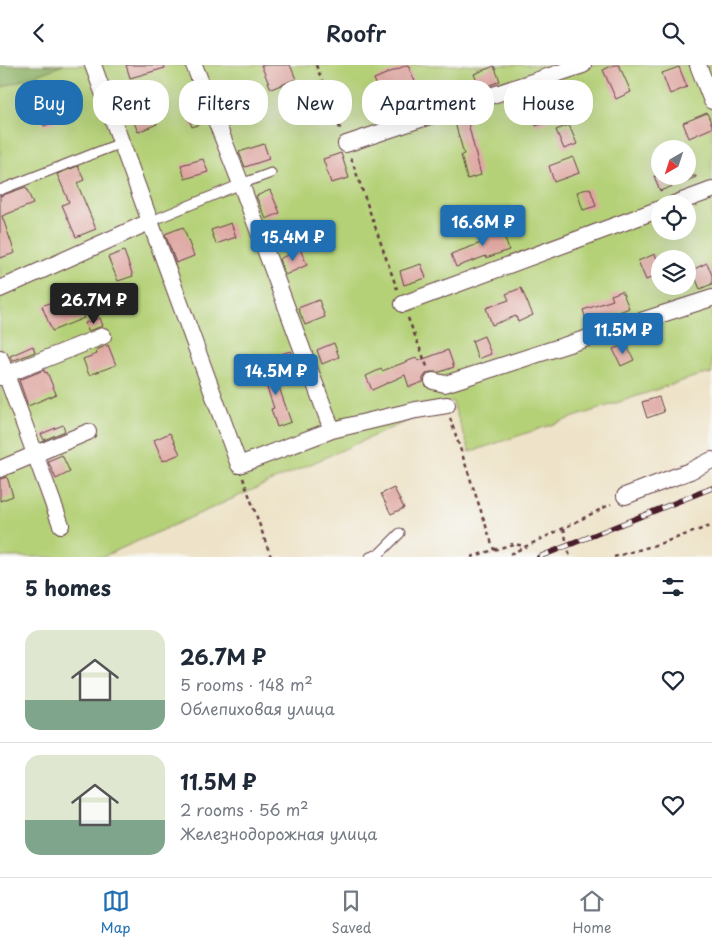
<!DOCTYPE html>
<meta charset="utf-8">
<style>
body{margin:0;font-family:"Playpen Sans",sans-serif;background:#f6f6f7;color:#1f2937;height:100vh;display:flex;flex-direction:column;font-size:19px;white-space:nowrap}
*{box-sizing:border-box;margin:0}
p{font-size:16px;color:#747a83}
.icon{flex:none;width:28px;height:28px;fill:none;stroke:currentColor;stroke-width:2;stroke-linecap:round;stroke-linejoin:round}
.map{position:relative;height:492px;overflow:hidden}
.panel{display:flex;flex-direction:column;background:#fff;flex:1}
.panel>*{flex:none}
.banner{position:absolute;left:15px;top:15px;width:682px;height:45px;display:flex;gap:10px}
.needle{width:32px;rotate:219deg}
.controls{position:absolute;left:651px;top:75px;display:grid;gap:10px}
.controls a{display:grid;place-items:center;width:45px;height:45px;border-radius:50%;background:#fff;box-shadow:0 5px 20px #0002;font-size:25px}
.price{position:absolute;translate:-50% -42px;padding:0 11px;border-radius:5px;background:#1f6fb2;color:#fff;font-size:16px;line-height:32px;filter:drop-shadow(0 1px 2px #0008)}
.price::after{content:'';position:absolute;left:50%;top:30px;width:15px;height:11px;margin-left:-8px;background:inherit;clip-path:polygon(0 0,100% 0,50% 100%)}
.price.active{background:#222;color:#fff}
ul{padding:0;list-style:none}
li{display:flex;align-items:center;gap:15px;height:125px;padding:0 25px}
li+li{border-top:1px solid #e0e1e3}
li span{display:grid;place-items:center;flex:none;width:140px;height:100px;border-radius:15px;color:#555}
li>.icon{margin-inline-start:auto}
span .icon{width:60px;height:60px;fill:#fffc;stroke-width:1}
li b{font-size:21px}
h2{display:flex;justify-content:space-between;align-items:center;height:60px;padding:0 25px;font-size:21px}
.pill{padding:0 18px;border-radius:20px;background:#fff;box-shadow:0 5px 20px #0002;font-size:18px;line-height:45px}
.pill.active{background:#1f6fb2;color:#fff}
header{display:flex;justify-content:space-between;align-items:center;height:65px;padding:0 25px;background:#fff;font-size:22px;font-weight:600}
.dock{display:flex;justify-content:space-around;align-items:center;height:70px;border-top:1px solid #e0e1e3;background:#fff;font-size:14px;color:#747a83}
.dock a{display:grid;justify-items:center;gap:2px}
.dock .active{color:#1f6fb2}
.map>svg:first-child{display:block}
</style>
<header><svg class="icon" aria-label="back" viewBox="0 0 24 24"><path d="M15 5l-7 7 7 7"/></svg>Roofr<svg class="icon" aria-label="search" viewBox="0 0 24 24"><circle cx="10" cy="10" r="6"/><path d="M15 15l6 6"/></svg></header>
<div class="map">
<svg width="712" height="492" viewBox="0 0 712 492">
<rect width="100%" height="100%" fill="#f6f6f2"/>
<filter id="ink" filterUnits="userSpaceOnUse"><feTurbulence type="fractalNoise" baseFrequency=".02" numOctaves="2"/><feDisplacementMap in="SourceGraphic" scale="10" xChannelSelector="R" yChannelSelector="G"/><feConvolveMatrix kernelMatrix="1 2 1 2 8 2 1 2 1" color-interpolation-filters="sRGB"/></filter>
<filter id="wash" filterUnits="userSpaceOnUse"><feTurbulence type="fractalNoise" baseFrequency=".0096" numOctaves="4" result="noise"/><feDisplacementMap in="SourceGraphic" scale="20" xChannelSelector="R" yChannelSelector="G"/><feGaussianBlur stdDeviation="1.12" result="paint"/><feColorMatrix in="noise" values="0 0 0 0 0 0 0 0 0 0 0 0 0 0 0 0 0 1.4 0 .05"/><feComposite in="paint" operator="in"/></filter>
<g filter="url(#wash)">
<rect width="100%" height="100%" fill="#eee3c8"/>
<!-- green -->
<path fill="#b5d178" stroke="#807852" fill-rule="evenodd" d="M 44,0 L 712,0 L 712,309 L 700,310 L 470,387 L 452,336 L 102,492 L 0,492 L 0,15 ZM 660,84 L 688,84 L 688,111 L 660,111 ZM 660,139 L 688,139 L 688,166 L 660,166 ZM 660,194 L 688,194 L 688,221 L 660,221 Z"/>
<!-- forest -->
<path fill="#90b368" stroke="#6d694a" d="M 0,0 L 64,0 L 0,23 Z"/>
<g id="blocks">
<!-- building -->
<path fill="#dea5a0" d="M 126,0 L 164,0 L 165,3 L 130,13 Z
M 261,0 L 290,0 L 296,14 L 271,24 Z
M 407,0 L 408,0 L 418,24 L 384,38 L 374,14 Z
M 614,0 L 619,0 L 631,27 L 616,34 L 603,5 Z
M 494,1 L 500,16 L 480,24 L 474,9 Z
M 679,2 L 687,22 L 670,29 L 662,8 Z
M 52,24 L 64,54 L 44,61 L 32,32 Z
M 144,30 L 157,59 L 138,67 L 126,38 Z
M 553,41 L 558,53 L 536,61 L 532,50 Z
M 201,46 L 206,57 L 192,62 L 188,51 Z
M 707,48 L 712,60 L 712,63 L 689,73 L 683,58 Z
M 467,54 L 481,110 L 467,114 L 461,90 L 464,89 L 455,58 Z
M 569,60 L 577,79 L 564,84 L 556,65 Z
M 264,79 L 269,94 L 245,102 L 239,87 Z
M 341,88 L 349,113 L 331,118 L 323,94 Z
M 573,92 L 579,108 L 554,117 L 549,101 Z
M 203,94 L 208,107 L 185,114 L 181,100 Z
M 78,101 L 84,115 L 77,118 L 96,164 L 76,172 L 62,140 L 69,137 L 57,109 Z
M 654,111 L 696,111 L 696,112 L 660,126 Z
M 26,122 L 33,139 L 2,151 L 15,188 L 0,193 L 0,131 Z
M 590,123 L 596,141 L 583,145 L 577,127 Z
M 270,125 L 280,148 L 266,154 L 256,131 Z
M 231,158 L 236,172 L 216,179 L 211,165 Z
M 500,160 L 509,185 L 486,193 L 486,191 L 456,202 L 451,189 L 481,178 L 477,169 Z
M 183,162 L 194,191 L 176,198 L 165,169 Z
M 300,184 L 307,200 L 285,210 L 279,194 Z
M 124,186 L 133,211 L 118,216 L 108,192 Z
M 655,189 L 660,202 L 660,209 L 646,215 L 638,196 Z
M 707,198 L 712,210 L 712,219 L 700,224 L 692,205 Z
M 421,199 L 426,213 L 404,220 L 400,206 Z
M 521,223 L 533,250 L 518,257 L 516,251 L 492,260 L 486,243 L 509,235 L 506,229 Z
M 622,226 L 629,243 L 601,255 L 602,256 L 588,261 L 583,245 L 613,235 L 611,230 Z
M 74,228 L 84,253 L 52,266 L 42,241 Z
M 319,235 L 325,252 L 305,260 L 298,243 Z
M 100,253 L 103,261 L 88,266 L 85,258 Z
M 484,271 L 491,289 L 478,294 L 472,276 Z
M 334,278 L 339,292 L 322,299 L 317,285 Z
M 626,279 L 634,295 L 621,301 L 613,284 Z
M 108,280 L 116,300 L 89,310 L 83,294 L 97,289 L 96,285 Z
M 33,281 L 35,287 L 12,296 L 10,291 Z
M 448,285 L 454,302 L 440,307 L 430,307 L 426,309 L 423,313 L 423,317 L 409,322 L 405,310 L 372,325 L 366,311 L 381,304 L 382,306 L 416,293 L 418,296 Z
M 290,286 L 295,300 L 284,304 L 279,290 Z
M 276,301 L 283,321 L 279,322 L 291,357 L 277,362 L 271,344 L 274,343 L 261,306 Z
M 44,305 L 45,308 L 47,307 L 56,329 L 28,341 L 19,315 Z
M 659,332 L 664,347 L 647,353 L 642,337 Z
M 63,360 L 65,366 L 44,375 L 41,369 Z
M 170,368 L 180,389 L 163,396 L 154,375 Z
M 62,390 L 70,407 L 56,414 L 48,396 Z
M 7,412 L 13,431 L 0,436 L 0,414 Z
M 394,423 L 404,443 L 391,449 L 381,429 Z"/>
</g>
</g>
<g filter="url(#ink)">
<use href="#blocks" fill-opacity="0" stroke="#633c43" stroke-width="1"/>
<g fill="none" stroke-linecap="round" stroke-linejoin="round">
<defs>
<path id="service" d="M 0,125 L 121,78
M 149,157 L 241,119 L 271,108
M 370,492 L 379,489 L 400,468"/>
<path id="minor" d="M 93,0 L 239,400 L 332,365 L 416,345 L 447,340
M 194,0 L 241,119 L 332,365
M 698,0 L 712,36
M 346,79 L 583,0
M 674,139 L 712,125
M 0,224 L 149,157
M 403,239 L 660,144
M 0,293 L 61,460
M 0,312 L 103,271
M 433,316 L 445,319 L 712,233
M 0,404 L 88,367
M 625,431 L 690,406 L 712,395"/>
</defs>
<!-- service casing -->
<use href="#service" stroke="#633c43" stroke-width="11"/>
<!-- minor casing -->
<use href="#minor" stroke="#633c43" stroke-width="18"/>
<!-- path -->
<path stroke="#633c43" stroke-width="2.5" stroke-dasharray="4 4" stroke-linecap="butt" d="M 316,0 L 341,66
M 351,93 L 397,224
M 408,253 L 428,304
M 450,353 L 494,485
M 243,413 L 271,492
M 564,463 L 567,481 L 570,492
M 510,489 L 564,463 L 611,439
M 471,492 L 513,479 L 525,481
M 614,492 L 659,479 L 710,461 L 712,461"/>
<!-- service -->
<use href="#service" stroke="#fff" stroke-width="9"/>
<!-- minor -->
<use href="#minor" stroke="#fff" stroke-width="16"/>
<defs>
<path id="rail" d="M 539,492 L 712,423"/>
</defs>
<!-- rail casing -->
<use href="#rail" stroke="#4a1f2b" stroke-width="5.5"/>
<!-- rail -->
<use href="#rail" stroke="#f6f6f2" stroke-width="4" stroke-dasharray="11" stroke-linecap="butt"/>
</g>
</g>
</svg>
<div class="controls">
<a><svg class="needle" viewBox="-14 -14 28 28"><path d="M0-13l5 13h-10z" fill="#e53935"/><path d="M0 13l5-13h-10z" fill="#747a83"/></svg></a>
<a><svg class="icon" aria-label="locate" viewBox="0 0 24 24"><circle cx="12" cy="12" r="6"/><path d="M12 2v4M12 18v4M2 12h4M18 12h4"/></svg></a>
<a><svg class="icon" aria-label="layers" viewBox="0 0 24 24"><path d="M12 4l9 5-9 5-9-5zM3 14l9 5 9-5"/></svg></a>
</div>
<b class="price" style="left:483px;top:182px">16.6M ₽</b>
<b class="price" style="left:293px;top:197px">15.4M ₽</b>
<b class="price active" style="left:94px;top:260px">26.7M ₽</b>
<b class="price" style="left:623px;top:290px">11.5M ₽</b>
<b class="price" style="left:276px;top:331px">14.5M ₽</b>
<div class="banner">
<a class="pill active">Buy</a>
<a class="pill">Rent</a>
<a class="pill">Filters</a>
<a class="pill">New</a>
<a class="pill">Apartment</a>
<a class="pill">House</a>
</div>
</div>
<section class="panel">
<h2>5 homes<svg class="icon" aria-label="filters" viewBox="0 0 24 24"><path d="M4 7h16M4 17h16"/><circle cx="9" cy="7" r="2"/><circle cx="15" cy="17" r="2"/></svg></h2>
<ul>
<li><span style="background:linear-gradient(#dfe7d0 70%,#7fa58c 0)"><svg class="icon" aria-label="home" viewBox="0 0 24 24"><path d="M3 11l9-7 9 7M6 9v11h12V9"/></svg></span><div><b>26.7M ₽</b><p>5 rooms · 148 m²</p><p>Облепиховая улица</p></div><svg class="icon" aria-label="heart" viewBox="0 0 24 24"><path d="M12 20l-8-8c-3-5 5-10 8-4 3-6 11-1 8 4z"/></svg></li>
<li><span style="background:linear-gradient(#dfe7d0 65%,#7fa58c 0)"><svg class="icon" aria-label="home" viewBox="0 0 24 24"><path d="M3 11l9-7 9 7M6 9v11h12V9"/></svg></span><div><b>11.5M ₽</b><p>2 rooms · 56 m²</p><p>Железнодорожная улица</p></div><svg class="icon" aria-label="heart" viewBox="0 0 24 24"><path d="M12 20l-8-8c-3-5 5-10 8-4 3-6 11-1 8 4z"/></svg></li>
</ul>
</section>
<nav class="dock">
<a class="active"><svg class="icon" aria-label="map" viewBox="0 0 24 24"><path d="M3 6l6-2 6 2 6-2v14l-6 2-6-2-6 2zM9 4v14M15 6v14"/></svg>Map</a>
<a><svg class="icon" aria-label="saved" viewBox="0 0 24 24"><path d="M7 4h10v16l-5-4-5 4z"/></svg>Saved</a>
<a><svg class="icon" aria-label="home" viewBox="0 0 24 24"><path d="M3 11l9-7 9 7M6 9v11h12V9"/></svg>Home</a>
</nav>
